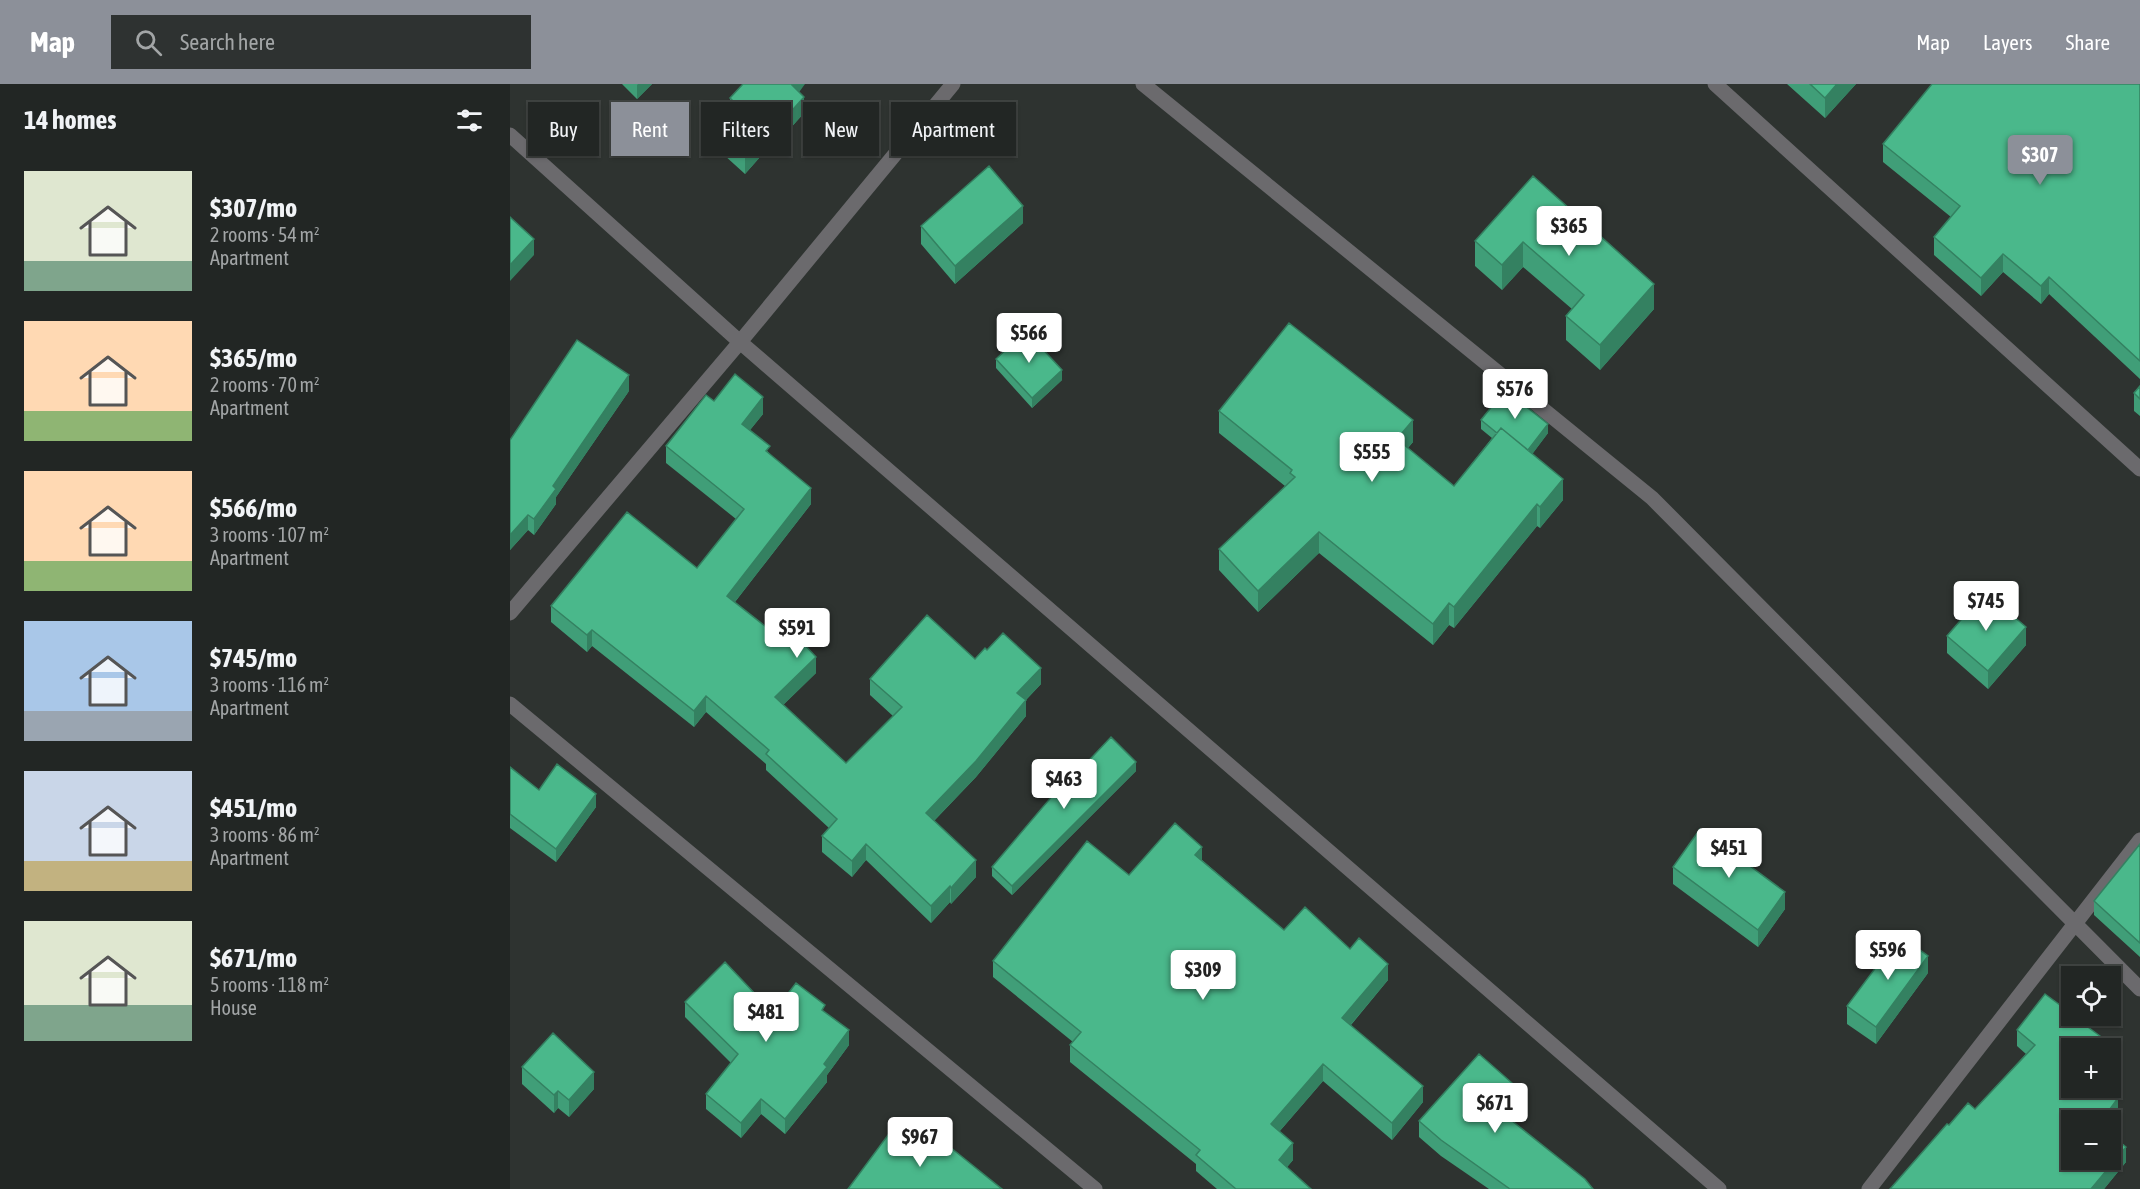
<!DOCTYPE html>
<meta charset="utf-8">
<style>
body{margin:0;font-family:"Asap Condensed",sans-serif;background:#2e3231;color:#f1f3f6;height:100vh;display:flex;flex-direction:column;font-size:22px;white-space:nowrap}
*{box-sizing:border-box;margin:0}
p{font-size:20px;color:#a2a5a6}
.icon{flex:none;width:33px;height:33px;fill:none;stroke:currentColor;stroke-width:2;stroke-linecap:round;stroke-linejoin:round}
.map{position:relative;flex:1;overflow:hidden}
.sheet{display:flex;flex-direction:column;background:#222624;width:510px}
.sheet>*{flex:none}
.banner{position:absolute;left:18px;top:18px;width:570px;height:54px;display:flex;gap:12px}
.tools{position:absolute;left:1551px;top:882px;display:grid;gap:12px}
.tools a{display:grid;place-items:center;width:60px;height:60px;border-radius:0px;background:#222624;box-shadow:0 2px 4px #0004,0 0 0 2px #3f4341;font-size:30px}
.price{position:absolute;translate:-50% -51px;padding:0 14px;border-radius:6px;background:#fff;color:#222;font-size:20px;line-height:39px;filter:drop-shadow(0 2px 3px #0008)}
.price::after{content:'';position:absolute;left:50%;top:36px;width:18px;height:14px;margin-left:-9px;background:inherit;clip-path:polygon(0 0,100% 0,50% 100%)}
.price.current{background:#8c9099;color:#fff}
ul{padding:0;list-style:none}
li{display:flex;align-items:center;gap:18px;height:150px;padding:0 24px}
li span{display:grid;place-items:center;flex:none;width:168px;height:120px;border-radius:0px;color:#555}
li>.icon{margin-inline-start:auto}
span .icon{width:72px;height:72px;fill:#fffc;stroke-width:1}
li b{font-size:26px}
h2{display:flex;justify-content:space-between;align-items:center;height:72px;padding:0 24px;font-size:26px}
.chip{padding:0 21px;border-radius:0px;background:#222624;box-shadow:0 2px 4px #0004,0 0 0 2px #3f4341;font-size:21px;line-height:54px}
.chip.current{background:#8c9099;color:#fff}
header{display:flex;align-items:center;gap:36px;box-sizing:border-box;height:84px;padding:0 30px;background:#8c9099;color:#fff}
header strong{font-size:28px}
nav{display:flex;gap:33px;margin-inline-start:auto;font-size:21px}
.search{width:420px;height:54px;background:#2e3231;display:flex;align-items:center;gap:15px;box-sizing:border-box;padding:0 21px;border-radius:0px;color:#a2a5a6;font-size:22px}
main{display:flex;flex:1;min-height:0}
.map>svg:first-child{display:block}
</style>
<header>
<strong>Map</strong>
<div class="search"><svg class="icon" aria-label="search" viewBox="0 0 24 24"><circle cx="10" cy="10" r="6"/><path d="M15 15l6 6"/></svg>Search here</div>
<nav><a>Map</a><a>Layers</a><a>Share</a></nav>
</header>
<main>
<section class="sheet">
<h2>14 homes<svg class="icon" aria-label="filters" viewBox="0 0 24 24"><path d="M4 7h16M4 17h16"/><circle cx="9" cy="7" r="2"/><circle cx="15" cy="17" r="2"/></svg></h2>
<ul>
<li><span style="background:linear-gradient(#dfe7d0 75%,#7fa58c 0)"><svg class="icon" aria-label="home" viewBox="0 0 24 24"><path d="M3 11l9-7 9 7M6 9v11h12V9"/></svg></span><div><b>$307/mo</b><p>2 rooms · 54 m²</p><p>Apartment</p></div></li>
<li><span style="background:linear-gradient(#ffd9b3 75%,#8fb573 0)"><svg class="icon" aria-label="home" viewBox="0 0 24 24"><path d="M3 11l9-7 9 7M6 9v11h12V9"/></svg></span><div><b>$365/mo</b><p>2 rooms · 70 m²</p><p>Apartment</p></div></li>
<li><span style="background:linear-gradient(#ffd9b3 75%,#8fb573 0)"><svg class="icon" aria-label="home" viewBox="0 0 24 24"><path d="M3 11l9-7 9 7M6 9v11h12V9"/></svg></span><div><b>$566/mo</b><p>3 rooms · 107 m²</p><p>Apartment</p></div></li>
<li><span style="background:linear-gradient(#a9c7e8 75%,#9aa5b1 0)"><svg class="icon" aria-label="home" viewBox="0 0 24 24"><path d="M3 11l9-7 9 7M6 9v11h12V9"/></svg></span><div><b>$745/mo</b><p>3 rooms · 116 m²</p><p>Apartment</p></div></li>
<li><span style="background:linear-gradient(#c9d6e8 75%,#c2b280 0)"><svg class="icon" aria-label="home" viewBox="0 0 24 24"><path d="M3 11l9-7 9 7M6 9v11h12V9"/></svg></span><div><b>$451/mo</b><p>3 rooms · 86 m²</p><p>Apartment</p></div></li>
<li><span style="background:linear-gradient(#dfe7d0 70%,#7fa58c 0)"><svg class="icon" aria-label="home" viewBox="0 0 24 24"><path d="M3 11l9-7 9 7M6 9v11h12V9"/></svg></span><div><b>$671/mo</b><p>5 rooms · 118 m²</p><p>House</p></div></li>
</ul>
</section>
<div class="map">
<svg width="1630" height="1105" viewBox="0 0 1630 1105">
<rect width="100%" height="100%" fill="#2e3330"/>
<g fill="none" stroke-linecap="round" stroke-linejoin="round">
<!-- minor -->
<path stroke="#6b6a6d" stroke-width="15" d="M 633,0 L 1142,414 L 1630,905
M 1205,0 L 1630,385
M 0,51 L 230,258 L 1209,1105
M 0,529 L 230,258 L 443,0
M 0,620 L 585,1105
M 1359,1105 L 1630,756"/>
</g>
<!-- wall -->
<path fill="#409e78" d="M 112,0 L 142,0 L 127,15 Z
M 1277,0 L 1346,0 L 1315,34 Z
M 1630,0 L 1630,295 L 1539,210 L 1531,220 L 1493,188 L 1471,212 L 1424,171 L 1424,153 L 1441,133 L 1373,78 L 1373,60 Z
M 289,8 L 294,29 L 260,67 L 257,65 L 235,90 L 203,61 L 203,44 L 220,26 L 220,14 Z
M 1023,92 L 1144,225 L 1090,286 L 1056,256 L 1056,232 L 1062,225 L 1013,183 L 992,206 L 965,182 L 965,157 Z
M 513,139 L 445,200 L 411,160 L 411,142 Z
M 486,275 L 552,296 L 522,324 L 486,284 Z
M 1630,302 L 1630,332 L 1624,327 L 1624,309 Z
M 119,307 L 46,413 L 46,420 L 24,451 L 18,446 L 0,466 L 0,356 Z
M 204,317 L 253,330 L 240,346 L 301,420 L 225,518 L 306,589 L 273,621 L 336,679 L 383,632 L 360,611 L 360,595 L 465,575 L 477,566 L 531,600 L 516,616 L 516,632 L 466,693 L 424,737 L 466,793 L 441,820 L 440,818 L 421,839 L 356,776 L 342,793 L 312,768 L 312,752 L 319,744 L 256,686 L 256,680 L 196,628 L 184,643 L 82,562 L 77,568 L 41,538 L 41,522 L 187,484 L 226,435 L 156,379 L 156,362 Z
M 709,327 L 903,358 L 898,364 L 944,402 L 982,354 L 971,345 L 971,336 L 1038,349 L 1022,370 L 1053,416 L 1030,444 L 1027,442 L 944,544 L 939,541 L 923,561 L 809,469 L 748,528 L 709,486 L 709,465 L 775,402 L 709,349 Z
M 1437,552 L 1516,561 L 1478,605 L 1437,569 Z
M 0,683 L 29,706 L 86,723 L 46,778 L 0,744 Z
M 569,687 L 626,687 L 502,811 L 482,792 L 482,783 Z
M 1630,760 L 1630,873 L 1584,831 L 1584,817 Z
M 692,776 L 774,846 L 840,865 L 878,896 L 841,941 L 913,1018 L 882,1056 L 813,997 L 769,1048 L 783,1076 L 777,1083 L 801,1105 L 707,1105 L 686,1087 L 686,1080 L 560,978 L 560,961 L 563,958 L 483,893 L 483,877 L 619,791 Z
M 1163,783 L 1275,825 L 1248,863 L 1163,800 Z
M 1418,889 L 1366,960 L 1337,940 L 1337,922 Z
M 1535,910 L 1562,930 L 1562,932 L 1563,932 L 1602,961 L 1602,977 L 1600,978 L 1600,964 L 1562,964 L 1562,1004 L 1591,1004 L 1608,1014 L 1608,1030 L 1600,1040 L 1600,1036 L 1562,1036 L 1562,1076 L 1600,1076 L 1600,1050 L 1616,1063 L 1616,1078 L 1594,1105 L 1380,1105 L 1437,1040 L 1439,1041 L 1458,1019 L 1465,1025 L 1516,970 L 1507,962 L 1507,946 Z
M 175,918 L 263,929 L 315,928 L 339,961 L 317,991 L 317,998 L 275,1050 L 251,1030 L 231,1054 L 196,1025 L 196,1010 L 221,979 L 175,933 Z
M 12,983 L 84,1005 L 59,1033 L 48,1024 L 44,1029 L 12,1000 Z
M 1002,1014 L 990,1027 L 1083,1105 L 979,1105 L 931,1072 L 909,1053 L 909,1037 Z"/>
<!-- shaded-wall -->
<path fill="#348161" d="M 128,0 L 142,0 L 127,15 L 127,1 Z
M 283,0 L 295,0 L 282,18 L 282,1 Z
M 1327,0 L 1346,0 L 1315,34 L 1315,14 Z
M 294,13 L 294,29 L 260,67 L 260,51 Z
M 257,48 L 257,65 L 235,90 L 235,73 Z
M 513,122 L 513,139 L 445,200 L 445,182 Z
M 24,155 L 24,171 L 0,197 L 0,181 Z
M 1013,158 L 1013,183 L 992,206 L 992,181 Z
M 1493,170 L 1493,188 L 1471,212 L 1471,194 Z
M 1539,193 L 1539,210 L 1531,220 L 1531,202 Z
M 1144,200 L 1144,225 L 1090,286 L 1090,261 Z
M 552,286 L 552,296 L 522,324 L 522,314 Z
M 119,291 L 119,307 L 46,413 L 46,420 L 24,451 L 24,435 L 43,402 Z
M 253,313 L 253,330 L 232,356 L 232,340 Z
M 903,336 L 903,358 L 887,376 L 887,355 Z
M 1038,340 L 1038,349 L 1015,380 L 1015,371 Z
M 1053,395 L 1053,416 L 1030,444 L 1030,423 Z
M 301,404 L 301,420 L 217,528 L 217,512 Z
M 1027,420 L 1027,442 L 944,544 L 944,523 Z
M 18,431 L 18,446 L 0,466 L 0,451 Z
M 809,448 L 809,469 L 748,528 L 748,507 Z
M 939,519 L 939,541 L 923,561 L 923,540 Z
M 1516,543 L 1516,561 L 1478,605 L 1478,587 Z
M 82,546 L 82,562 L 77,568 L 77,551 Z
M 306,573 L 306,589 L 265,629 L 265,613 Z
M 531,584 L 531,600 L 507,625 L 507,609 Z
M 196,612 L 196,628 L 184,643 L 184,627 Z
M 516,616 L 516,632 L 466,693 L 416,745 L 416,729 Z
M 626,678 L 626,687 L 502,811 L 502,802 Z
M 86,710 L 86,723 L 46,778 L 46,765 Z
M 356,760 L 356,776 L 342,793 L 342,777 Z
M 692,763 L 692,779 L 685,771 Z
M 466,776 L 466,793 L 441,820 L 441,804 Z
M 440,802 L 440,818 L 421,839 L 421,822 Z
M 1275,808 L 1275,825 L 1248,863 L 1248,846 Z
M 1418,872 L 1418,889 L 1366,960 L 1366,943 Z
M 878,880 L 878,896 L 832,951 L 832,934 Z
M 339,946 L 339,961 L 317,991 L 317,998 L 275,1050 L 275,1035 Z
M 1602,961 L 1602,977 L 1600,978 L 1600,964 L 1599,964 Z
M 813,980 L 813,997 L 761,1057 L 761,1040 Z
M 84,988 L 84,1005 L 59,1033 L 59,1016 Z
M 1002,999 L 1002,1014 L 982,1036 L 982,1021 Z
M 913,1002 L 913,1018 L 882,1056 L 882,1039 Z
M 48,1007 L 48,1024 L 44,1029 L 44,1011 Z
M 1608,1014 L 1608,1030 L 1600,1040 L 1600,1036 L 1592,1036 Z
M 251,1015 L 251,1030 L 231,1054 L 231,1039 Z
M 783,1059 L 783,1076 L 769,1093 L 769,1076 Z
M 1616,1063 L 1616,1078 L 1594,1105 L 1581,1105 Z"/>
<!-- building -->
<path fill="#4ab88b" stroke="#348161" stroke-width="1.5" d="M 233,0 L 283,0 L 282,1 L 294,13 L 260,51 L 257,48 L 235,73 L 203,44 L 226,20 L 220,14 Z
M 1300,0 L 1327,0 L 1315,14 Z
M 1422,0 L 1630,0 L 1630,277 L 1539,193 L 1531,202 L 1493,170 L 1471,194 L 1424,153 L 1450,122 L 1373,60 Z
M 479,82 L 513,122 L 445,182 L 411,142 Z
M 1023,92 L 1144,200 L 1090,261 L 1056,232 L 1074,211 L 1013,158 L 992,181 L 965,157 Z
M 0,133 L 24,155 L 0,181 Z
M 779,239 L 903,336 L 887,355 L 944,402 L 991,344 L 1053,395 L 1030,423 L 1027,420 L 944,523 L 939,519 L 923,540 L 809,448 L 748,507 L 709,465 L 785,393 L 780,389 L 782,386 L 709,327 Z
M 516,247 L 552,286 L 522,314 L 486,275 Z
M 67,256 L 119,291 L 43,402 L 46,405 L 24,435 L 18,431 L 0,451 L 0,356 Z
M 225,290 L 253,313 L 232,340 L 260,362 L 256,367 L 301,404 L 217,512 L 269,553 L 279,544 L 306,573 L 265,613 L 336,679 L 392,623 L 360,595 L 417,531 L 465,575 L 475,564 L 477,566 L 493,549 L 531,584 L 507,609 L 516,616 L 466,677 L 416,729 L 466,776 L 441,804 L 440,802 L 421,822 L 356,760 L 342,777 L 312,752 L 327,735 L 256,670 L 259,666 L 196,612 L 184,627 L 82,546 L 77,551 L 41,522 L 117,428 L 187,484 L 234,425 L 156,362 L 196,311 L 204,317 Z
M 1630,302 L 1630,315 L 1624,309 Z
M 995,306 L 1038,340 L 1018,366 L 991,344 L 987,349 L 971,336 Z
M 1475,508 L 1516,543 L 1478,587 L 1437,552 Z
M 601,653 L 626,678 L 502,802 L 482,783 L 566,684 L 569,687 Z
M 47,680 L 86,710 L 46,765 L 0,730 L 0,683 L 29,706 Z
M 665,739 L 692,763 L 685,771 L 774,846 L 795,823 L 840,865 L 849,854 L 878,880 L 832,934 L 913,1002 L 882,1039 L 813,980 L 761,1040 L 783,1059 L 769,1076 L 801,1105 L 726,1105 L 686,1071 L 690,1066 L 560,961 L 571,948 L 483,877 L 577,757 L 619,791 Z
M 1190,745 L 1275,808 L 1248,846 L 1163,783 Z
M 1630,760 L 1630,859 L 1584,817 Z
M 1390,851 L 1418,872 L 1366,943 L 1337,922 Z
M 215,878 L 263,929 L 286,899 L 315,921 L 312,926 L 339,946 L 314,980 L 317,983 L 275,1035 L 251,1015 L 231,1039 L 196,1010 L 228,970 L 175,918 Z
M 1535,910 L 1562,930 L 1562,932 L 1563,932 L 1602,961 L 1599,964 L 1562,964 L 1562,1004 L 1591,1004 L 1608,1014 L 1592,1036 L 1562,1036 L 1562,1076 L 1600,1076 L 1600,1050 L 1616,1063 L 1581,1105 L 1380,1105 L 1437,1040 L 1439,1041 L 1458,1019 L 1465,1025 L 1525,961 L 1507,946 Z
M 43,949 L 84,988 L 59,1016 L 48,1007 L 44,1011 L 12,983 Z
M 969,970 L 1002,999 L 982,1021 L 1075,1095 L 1083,1105 L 1000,1105 L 931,1056 L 909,1037 Z
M 381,1047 L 406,1066 L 420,1047 L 492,1105 L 338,1105 Z"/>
</svg>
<div class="tools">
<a><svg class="icon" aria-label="locate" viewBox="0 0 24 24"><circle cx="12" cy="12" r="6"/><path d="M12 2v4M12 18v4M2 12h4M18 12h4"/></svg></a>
<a>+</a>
<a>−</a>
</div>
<b class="price current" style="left:1530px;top:102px">$307</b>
<b class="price" style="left:1059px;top:173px">$365</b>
<b class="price" style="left:519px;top:280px">$566</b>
<b class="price" style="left:1005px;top:336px">$576</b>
<b class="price" style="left:862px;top:399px">$555</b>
<b class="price" style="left:1476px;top:548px">$745</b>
<b class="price" style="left:287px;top:575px">$591</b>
<b class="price" style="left:554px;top:726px">$463</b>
<b class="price" style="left:1219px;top:795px">$451</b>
<b class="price" style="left:1378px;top:897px">$596</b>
<b class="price" style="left:693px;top:917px">$309</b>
<b class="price" style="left:256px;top:959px">$481</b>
<b class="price" style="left:985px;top:1050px">$671</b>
<b class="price" style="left:410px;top:1084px">$967</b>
<div class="banner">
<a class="chip">Buy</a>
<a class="chip current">Rent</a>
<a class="chip">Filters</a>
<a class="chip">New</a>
<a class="chip">Apartment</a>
</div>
</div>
</main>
